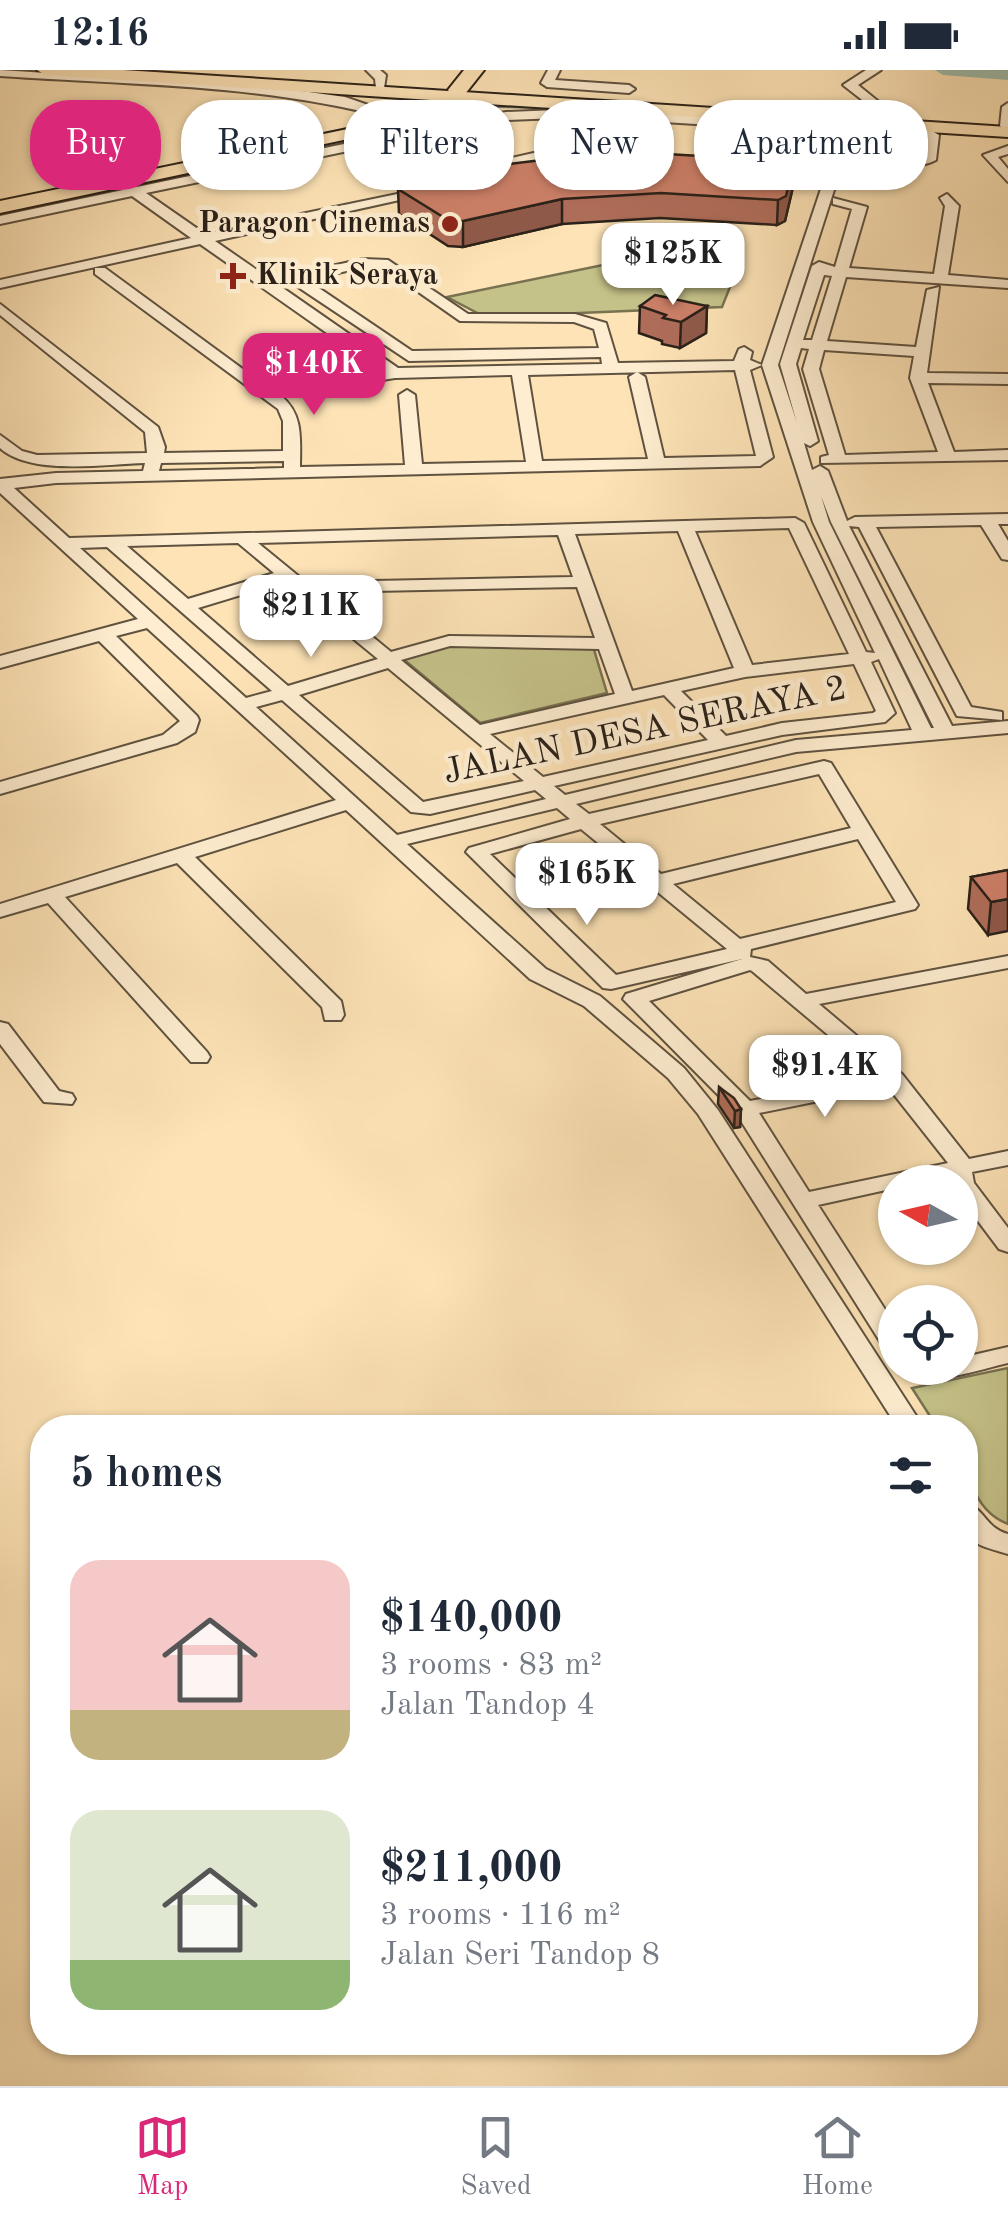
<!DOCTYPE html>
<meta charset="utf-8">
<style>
body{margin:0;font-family:"Old Standard TT",serif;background:#f2f2f3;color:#1f2937;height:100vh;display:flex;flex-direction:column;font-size:38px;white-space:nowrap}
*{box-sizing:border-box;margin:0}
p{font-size:32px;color:#747a83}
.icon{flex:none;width:55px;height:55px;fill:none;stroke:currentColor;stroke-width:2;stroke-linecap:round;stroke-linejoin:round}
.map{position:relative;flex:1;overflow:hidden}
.drawer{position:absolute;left:30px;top:1345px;width:948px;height:640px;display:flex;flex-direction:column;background:#fff;border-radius:40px;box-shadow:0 2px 8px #0004}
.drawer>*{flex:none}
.hud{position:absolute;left:30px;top:30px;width:950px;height:90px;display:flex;gap:20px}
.needle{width:65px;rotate:278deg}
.tools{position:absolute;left:878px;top:1095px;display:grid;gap:20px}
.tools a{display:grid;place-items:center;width:100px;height:100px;border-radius:50%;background:#fff;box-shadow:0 2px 8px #0004;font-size:50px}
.price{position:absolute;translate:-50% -85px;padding:0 22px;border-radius:20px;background:#fff;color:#222;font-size:32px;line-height:65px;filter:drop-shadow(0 2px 5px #0008)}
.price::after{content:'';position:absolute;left:50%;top:60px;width:30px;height:22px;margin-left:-15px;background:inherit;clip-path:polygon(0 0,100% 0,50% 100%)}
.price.selected{background:#db2777;color:#fff}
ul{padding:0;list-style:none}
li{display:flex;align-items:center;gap:30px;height:250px;padding:0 40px}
li span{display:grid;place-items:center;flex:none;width:280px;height:200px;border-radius:30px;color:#555}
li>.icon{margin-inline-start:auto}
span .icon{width:120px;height:120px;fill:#fffc;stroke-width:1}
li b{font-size:42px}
h2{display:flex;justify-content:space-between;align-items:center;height:120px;padding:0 40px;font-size:42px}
.chip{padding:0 35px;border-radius:40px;background:#fff;box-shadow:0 2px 8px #0004;font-size:35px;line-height:90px}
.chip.selected{background:#db2777;color:#fff}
.status{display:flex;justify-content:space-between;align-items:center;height:70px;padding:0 50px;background:#fff;direction:ltr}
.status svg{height:28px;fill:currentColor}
.tab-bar{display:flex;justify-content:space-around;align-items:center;height:140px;border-top:2px solid #e0e1e3;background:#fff;font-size:28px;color:#747a83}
.tab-bar a{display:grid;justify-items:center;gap:5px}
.tab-bar .selected{color:#db2777}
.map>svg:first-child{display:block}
</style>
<div class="status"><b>12:16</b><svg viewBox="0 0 49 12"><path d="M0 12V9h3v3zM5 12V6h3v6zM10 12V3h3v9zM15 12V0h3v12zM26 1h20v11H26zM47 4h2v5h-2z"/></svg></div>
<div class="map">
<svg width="1008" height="2016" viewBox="0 0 1008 2016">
<rect width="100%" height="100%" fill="#fde3b6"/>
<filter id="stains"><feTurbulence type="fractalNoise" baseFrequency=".002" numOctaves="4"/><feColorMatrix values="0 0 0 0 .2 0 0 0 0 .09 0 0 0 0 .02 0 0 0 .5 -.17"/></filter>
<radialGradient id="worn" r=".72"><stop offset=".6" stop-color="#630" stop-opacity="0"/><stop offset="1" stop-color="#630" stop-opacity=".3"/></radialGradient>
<!-- green -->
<path fill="#c5c289" stroke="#787251" stroke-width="2.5" d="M 603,195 L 736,202 L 722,237 L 485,247 L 447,227 Z
M 451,573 L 592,573 L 607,623 L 480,653 L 402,588 Z
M 1008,1298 L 1008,1454 C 969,1439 965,1394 965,1358 L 937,1357 L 912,1318 Z"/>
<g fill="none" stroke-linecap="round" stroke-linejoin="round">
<!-- stream -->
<path stroke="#707f72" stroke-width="4" d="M 494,36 L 538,37"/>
<!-- river -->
<path fill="#9fbeae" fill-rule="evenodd" d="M 935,0 L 1008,0 L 1008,10 L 943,5 Z"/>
<defs>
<path id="minor" d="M 0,0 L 280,18 L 345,27 L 394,44 L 388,48 C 263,14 129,15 0,6 Z
M 366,0 L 380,0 L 386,5 L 384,18 L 376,18 L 375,9 Z
M 548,0 L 560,0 L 555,10 L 629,15 L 635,19 L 629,23 L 547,17 L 541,13 Z
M 866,0 L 881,0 L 858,15 L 879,32 L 878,47 L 872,51 L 866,47 L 866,33 L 843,15 Z
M 1008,33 L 1008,60 L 1007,60 L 1000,56 L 1002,37 Z
M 583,39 L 847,56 L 855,47 L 862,51 L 859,56 L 932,61 L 939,65 L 936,90 C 918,100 885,95 871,79 L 875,65 L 856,64 L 834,120 L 778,295 L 797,353 L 780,294 L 812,196 L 819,192 L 835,197 L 852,139 L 833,134 L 833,128 L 867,137 L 849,198 L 934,204 L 945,136 L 940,128 L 947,124 L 959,136 L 948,205 L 1008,210 L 1008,218 L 846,207 L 827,271 L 916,277 L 927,220 L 939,217 L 927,303 L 1008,304 L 1008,314 L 928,313 L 954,382 L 1008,380 L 1008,390 L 821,393 L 821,387 L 829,385 L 803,299 L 809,279 L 801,278 L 796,294 L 818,371 L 810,376 L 804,373 L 812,400 L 820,396 L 828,401 L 847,451 L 855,447 L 1008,444 L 1008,454 L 998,454 L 1008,471 L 1008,490 L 1002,489 L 981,455 L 876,457 L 971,637 L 1002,642 L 1002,650 L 957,646 L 859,457 L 849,456 L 952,656 L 1008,651 L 1008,663 L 796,682 L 576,734 L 589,744 L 824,691 L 831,693 L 918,835 L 915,839 L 751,879 L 750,887 L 768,891 L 806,924 L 1008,886 L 1008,898 L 819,934 L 902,1004 L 969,1089 L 1008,1081 L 1008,1095 L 972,1102 L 974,1113 L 1008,1158 L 1008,1182 L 999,1179 L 960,1127 L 960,1112 L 950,1112 L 949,1107 L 895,1112 L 895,1118 L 818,1135 L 895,1255 L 895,1283 L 886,1281 L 736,1043 L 623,929 L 626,924 L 742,889 L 611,919 L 603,918 L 466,782 L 469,778 L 570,749 L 557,738 L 407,774 L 546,899 L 600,926 L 684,998 L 718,1040 L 924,1358 L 898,1358 L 698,1044 L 668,1008 L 584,936 L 530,909 L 346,740 L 195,787 L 341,931 L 344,945 L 341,950 L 325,950 L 322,937 L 177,793 L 65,827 L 207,982 L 210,987 L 207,992 L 191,992 L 48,833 L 0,847 L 0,834 L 336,730 L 147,558 L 116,566 L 197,646 L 199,650 L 195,662 L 177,673 L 0,724 L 0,712 L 163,665 L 180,651 L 99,571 L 0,598 L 0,586 L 138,549 L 0,423 L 0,409 L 56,403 L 143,401 L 145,393 C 104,394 31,406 0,378 L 0,365 L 22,381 L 37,385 L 147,383 L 145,362 L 0,245 L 0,234 L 158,357 L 165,377 L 164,383 L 283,381 L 283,351 L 278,339 L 95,204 L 95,198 L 105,198 L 270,319 L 381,301 L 200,174 L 0,218 L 0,210 L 191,168 L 132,126 L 0,154 L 0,146 L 123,120 L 121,117 L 128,113 L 137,117 L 459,50 L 506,42 ZM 583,47 L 823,62 L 817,86 L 788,91 L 786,94 L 793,98 L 828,92 L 836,63 L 843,63 L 827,103 L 765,98 L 758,102 L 765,106 L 824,110 L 762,295 L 750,290 L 752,282 L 744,277 L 739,279 L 734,291 L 618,293 L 606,253 L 575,244 L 468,244 L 388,190 L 364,189 L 270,209 L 215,171 L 431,123 L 431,117 L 205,164 L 146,123 L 459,58 L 506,50 ZM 888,66 L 925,69 L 923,86 L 887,81 ZM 364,197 L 384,198 L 460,251 L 574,252 L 594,259 L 599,278 L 412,281 L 307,210 ZM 824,205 L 832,206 L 812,270 L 803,270 ZM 292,213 L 409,291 L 601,287 L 602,294 L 398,298 L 280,216 ZM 824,280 L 914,286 L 910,308 L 938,382 L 845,385 L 819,299 ZM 762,295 L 813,452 L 875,583 L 866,582 L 804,453 L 795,448 L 69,468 L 14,418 L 56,413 L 760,396 L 773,387 L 750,300 ZM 735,300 L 756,386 L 664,388 L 645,307 L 637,302 L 629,307 L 648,389 L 542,391 L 528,305 ZM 512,305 L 526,392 L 422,394 L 415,325 L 407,320 L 399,325 L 405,395 L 300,397 C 300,371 304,344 281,326 L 395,308 ZM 284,391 L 284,398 L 159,401 L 161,393 ZM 821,426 L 831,452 L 934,658 L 931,658 L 829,452 ZM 789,458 L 849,584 L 752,595 L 695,461 ZM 678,461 L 734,598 L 632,621 L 575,464 ZM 558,465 L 573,507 L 374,511 L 318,522 L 258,473 ZM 238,473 L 274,503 L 188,529 L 127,476 ZM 107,477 L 272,621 L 246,628 L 80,478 ZM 284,512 L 378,589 L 288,616 L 198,538 ZM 577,517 L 595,568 L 449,566 L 391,582 L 329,531 L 374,521 ZM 450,576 L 599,579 L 615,624 L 480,655 L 401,590 ZM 879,589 L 912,660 L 796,670 L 565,725 L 554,716 L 782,665 L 885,652 L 895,643 L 871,592 ZM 854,594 L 876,641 L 873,643 L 782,653 L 726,666 L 681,621 L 745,607 ZM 388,598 L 524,711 L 423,732 L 299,625 ZM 664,625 L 708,670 L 543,707 L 490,664 ZM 282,630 L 411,742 L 430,744 L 535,720 L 546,729 L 397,765 L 256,637 ZM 819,704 L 851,758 L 661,804 L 600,754 ZM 581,759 L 727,879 L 616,905 L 490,784 ZM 858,769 L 896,832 L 740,869 L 673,814 ZM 750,900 L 752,901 L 877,1006 L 750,1031 L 649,931 ZM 888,1017 L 948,1093 L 809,1122 L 759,1043 Z
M 1008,76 L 1008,84 L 998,87 L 1008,99 L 1008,112 L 983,85 Z
M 547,80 L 626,80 L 633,84 L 626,88 L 547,88 L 408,117 L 401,113 Z
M 0,952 L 8,954 L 59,1021 L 72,1024 L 75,1029 L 72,1034 L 44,1032 L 0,974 Z
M 1008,1277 L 1008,1293 C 969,1302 940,1315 900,1304 L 896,1298 L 960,1298 L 960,1288 Z
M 965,1433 C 985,1438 985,1458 1008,1464 L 1008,1484 C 971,1473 965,1474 965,1433 Z"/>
<path id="major" d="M 37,0 L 123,0 L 1008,57 L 1008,67 L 456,32 L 367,65 L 0,143 L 0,131 L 362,56 L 431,30 L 45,5 Z"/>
<path id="highway" d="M 464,0 L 484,0 L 465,24 L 451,24 L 448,20 Z"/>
</defs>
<!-- minor casing -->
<use href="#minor" stroke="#5f5240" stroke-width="4"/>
<!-- major casing -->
<use href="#major" stroke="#2a2119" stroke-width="4"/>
<!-- highway casing -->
<use href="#highway" stroke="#2a2119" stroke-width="4"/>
<!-- minor -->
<use href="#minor" fill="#feedd0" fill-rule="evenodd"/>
<!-- major -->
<use href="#major" fill="#fde3b6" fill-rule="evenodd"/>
<!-- highway -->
<use href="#highway" fill="#fde3b6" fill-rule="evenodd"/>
</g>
<!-- wall -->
<path fill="#af6d59" stroke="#2a2119" stroke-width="2.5" d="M 398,119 L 792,121 L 785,151 L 777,155 L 660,148 L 562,154 L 463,177 L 448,176 L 399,144 Z
M 640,236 L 707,236 L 706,263 L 680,278 L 662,274 L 662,271 L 639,263 Z
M 1008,800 L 988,865 L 968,839 L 971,807 Z
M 719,1017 L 741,1039 L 740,1057 L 734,1058 L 718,1034 Z"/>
<!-- shaded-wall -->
<path fill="#8f5949" stroke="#2a2119" stroke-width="2.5" d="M 793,97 L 792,121 L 785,151 L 777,155 L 778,130 Z
M 562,129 L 562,154 L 463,177 L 463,151 Z
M 707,236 L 706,263 L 680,278 L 681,252 Z
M 1008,829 L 1008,861 L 988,865 L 991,832 Z
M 741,1039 L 740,1057 L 734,1058 L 735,1041 Z"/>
<!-- building -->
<path fill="#cc7f68" stroke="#2a2119" stroke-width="2.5" d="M 616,81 L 787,91 L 793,97 L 786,126 L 778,130 L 661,123 L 562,129 L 463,151 L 448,150 L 398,119 L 509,94 Z
M 655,225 L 707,236 L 681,252 L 663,248 L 666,245 L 640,236 Z
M 1008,800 L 1008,829 L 991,832 L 971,807 Z
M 719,1017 L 734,1028 L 741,1039 L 735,1041 Z"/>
<!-- markers -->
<g fill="#8f2418" stroke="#feedd0" stroke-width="4">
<circle cx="450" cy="154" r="10"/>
<path d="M228 191h10v10h10v10h-10v10h-10v-10h-10v-10h10z"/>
</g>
<g text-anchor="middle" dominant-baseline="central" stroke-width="9" stroke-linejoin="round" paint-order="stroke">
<!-- far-poi labels -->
<g font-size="30" font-weight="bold" fill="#2a2119" stroke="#feedd0" text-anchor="end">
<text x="430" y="154">Paragon Cinemas</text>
<text x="256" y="206" text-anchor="start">Klinik Seraya</text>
</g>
<!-- street labels -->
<g font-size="35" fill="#2a2119" stroke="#feedd0">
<text transform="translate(645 661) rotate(-12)">JALAN DESA SERAYA 2</text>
</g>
</g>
<rect width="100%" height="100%" filter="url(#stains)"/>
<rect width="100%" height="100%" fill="url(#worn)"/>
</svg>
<div class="tools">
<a><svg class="needle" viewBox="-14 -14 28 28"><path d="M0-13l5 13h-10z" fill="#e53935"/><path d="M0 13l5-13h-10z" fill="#747a83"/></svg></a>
<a><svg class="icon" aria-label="locate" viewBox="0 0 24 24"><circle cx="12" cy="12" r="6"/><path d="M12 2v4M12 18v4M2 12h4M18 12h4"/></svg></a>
</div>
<b class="price" style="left:673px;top:238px">$125K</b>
<b class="price selected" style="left:314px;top:348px">$140K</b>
<b class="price" style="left:311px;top:590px">$211K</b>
<b class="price" style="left:587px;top:858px">$165K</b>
<b class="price" style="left:825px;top:1050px">$91.4K</b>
<div class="hud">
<a class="chip selected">Buy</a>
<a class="chip">Rent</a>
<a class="chip">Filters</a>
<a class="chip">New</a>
<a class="chip">Apartment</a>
</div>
<section class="drawer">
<h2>5 homes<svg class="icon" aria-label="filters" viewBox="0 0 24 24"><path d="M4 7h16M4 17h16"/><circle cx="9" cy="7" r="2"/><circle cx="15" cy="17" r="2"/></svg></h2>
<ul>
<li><span style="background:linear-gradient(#f6c9c9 75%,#c2b280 0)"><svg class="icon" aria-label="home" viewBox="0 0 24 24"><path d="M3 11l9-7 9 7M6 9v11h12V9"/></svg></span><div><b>$140,000</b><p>3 rooms · 83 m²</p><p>Jalan Tandop 4</p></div></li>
<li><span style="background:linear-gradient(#dfe7d0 75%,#8fb573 0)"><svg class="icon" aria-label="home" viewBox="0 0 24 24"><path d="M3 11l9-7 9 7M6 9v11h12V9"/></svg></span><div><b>$211,000</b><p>3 rooms · 116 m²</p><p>Jalan Seri Tandop 8</p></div></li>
</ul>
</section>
</div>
<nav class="tab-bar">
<a class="selected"><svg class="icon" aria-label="map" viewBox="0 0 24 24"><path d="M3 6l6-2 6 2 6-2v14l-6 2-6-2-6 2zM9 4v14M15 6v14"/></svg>Map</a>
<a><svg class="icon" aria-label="saved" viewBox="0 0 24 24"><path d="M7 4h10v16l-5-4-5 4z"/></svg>Saved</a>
<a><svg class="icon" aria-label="home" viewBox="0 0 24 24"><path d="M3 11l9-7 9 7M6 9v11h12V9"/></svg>Home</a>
</nav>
